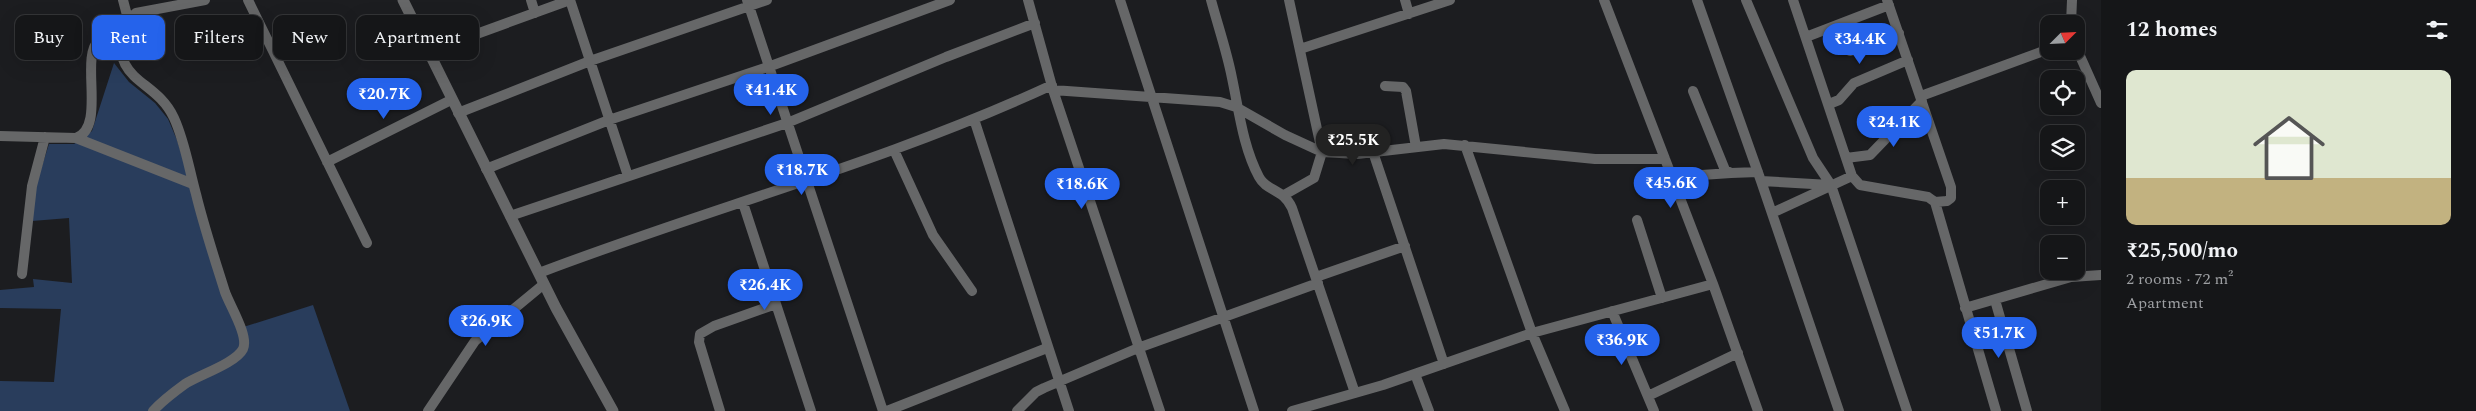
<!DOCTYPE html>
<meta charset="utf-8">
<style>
body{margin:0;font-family:Spectral,serif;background:#222325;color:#f1f3f6;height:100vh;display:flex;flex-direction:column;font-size:19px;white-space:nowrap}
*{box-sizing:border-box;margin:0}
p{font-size:16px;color:#9d9fa2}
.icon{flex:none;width:28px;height:28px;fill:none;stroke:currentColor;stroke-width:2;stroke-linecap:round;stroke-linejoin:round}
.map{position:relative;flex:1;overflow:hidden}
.drawer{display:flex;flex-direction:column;background:#151618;width:375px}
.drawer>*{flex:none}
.banner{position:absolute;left:15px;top:15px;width:475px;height:45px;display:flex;gap:10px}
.needle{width:32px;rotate:66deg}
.buttons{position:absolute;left:2040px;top:15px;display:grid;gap:10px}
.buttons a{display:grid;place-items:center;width:45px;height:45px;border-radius:10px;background:#151618;box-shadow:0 5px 20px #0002,0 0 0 1px #343537;font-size:25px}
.price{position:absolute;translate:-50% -42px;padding:0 11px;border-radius:18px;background:#2563eb;color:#fff;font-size:16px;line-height:32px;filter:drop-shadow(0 1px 2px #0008)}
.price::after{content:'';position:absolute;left:50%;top:30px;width:15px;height:11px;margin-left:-8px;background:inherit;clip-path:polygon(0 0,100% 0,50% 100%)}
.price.selected{background:#222;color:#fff}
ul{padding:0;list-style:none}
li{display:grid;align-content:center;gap:10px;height:265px;padding:0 25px}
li+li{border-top:1px solid #343537}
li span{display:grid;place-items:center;height:155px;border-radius:10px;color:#555}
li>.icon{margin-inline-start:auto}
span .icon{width:90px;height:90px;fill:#fffc;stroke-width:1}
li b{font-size:21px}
h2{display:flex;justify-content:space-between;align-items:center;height:60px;padding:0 25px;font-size:21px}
.chip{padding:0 18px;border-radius:10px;background:#151618;box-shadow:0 5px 20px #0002,0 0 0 1px #343537;font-size:18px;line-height:45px}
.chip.selected{background:#2563eb;color:#fff}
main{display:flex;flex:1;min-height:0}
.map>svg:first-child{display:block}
</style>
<main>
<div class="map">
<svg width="2101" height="411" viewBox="0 0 2101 411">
<rect width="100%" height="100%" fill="#1c1d20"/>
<!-- green -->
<path fill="#293d5c" d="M 114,63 L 129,82 L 155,103 L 168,119 L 177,140 L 237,329 L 313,305 L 350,411 L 0,411 L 0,381 L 54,382 L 61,309 L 0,308 L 0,290 L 34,287 L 33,279 L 72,283 L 69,218 L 32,221 L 34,191 L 49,144 L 74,144 L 92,131 Z"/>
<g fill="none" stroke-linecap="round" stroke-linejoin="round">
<!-- minor -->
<path stroke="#666768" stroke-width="10" d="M 123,0 L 128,19
M 248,0 L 367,243
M 531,0 L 535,13
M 570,0 L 628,176
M 747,0 L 883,411
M 1028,0 L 1053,90 L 1160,411
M 1120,0 L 1254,411
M 1211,0 C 1218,26 1227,52 1232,78 C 1239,111 1243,147 1259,177 C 1267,192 1283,188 1292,208 L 1355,393
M 1405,0 L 1409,14
M 1604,0 L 1713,284 L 1758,411
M 1697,0 L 1761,181 L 1839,411
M 1746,0 L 1813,158 L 1831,185 L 1907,411
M 1793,0 L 1852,176 L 1860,185 L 1928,197 L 1935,202 L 1996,411
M 1887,0 L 1951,187 L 1951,198 L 1947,201 L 1935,202
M 2071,24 L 2072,0
M 1806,37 L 1889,5
M 2076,47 L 2101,103
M 1300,49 L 1450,0
M 1850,51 L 1899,33
M 427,52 L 570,0
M 1385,86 L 1403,87 L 1406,91 L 1416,147
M 1053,90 L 1220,102 L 1236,107 L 1285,135 L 1322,152 L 1357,154 L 1444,144 L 1595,159 L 1665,159
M 1693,91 L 1725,170 L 1731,173 L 1758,172
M 1921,96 L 2049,49
M 1829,104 L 1839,100 L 1854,83 L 1908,60
M 458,113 L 590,61 L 767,0
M 974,119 L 1069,411
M 0,136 L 76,138 C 107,127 79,57 99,40 C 105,35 114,34 121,33
M 76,138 L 193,184
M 1465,145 L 1532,333 L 1565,411
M 894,150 L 933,235 L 972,291
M 1373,152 L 1444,364
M 1846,158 L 1870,155 L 1922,101
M 327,162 L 451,100
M 486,169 L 609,120 L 768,67 L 950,0
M 1672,177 L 1731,173
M 1761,181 L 1830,185
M 1284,195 L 1314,178 L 1322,152 L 1289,0
M 743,203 L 811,411
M 1772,213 L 1852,176
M 510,216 L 787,123 L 946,57 L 1035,23
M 1637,220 L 1662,298
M 539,273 C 709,208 886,162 1052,85
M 22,274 L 32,186 L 45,137
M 1316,277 L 1405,246
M 1995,300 L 2027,411
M 1965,308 L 2071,277 L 2101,275
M 1612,311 L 1654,411
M 1415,374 L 1429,411
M 1648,396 L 1738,353
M 153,411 C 162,401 174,392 185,384 C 199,375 236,363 243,349 C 249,336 230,306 225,292 C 215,260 204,227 196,194 C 189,169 185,142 174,118 C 155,77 110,84 123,25 L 136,13 L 205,0
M 428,411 L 475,341 L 544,284
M 720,411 L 699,342 L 700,334 L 714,326 L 776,304
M 887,411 L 1047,348
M 1017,411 L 1036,392 L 1044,388 L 1138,348 L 1318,283
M 1292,411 L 1383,385 L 1532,333 L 1713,284"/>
<!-- tertiary -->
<path stroke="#666768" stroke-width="11" d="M 403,0 L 556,308 L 613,411"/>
</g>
</svg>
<div class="buttons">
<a><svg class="needle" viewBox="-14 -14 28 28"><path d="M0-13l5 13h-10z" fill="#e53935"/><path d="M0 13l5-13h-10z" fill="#9d9fa2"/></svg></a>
<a><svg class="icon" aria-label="locate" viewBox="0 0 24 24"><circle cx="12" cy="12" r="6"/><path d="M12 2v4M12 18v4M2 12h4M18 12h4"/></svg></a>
<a><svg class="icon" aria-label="layers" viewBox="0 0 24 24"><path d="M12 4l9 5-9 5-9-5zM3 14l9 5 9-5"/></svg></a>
<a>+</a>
<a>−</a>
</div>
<b class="price" style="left:1860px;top:65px">₹34.4K</b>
<b class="price" style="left:771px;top:116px">₹41.4K</b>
<b class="price" style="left:384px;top:120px">₹20.7K</b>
<b class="price" style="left:1894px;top:148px">₹24.1K</b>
<b class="price selected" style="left:1353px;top:166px">₹25.5K</b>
<b class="price" style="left:802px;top:196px">₹18.7K</b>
<b class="price" style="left:1671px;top:209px">₹45.6K</b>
<b class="price" style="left:1082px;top:210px">₹18.6K</b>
<b class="price" style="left:765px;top:311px">₹26.4K</b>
<b class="price" style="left:486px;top:347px">₹26.9K</b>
<b class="price" style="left:1999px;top:359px">₹51.7K</b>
<b class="price" style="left:1622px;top:366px">₹36.9K</b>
<div class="banner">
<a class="chip">Buy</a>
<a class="chip selected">Rent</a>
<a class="chip">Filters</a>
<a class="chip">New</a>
<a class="chip">Apartment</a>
</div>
</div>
<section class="drawer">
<h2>12 homes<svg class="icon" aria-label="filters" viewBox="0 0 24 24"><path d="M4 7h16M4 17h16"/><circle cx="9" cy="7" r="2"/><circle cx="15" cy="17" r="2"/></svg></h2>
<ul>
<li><span style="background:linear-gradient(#dfe7d0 70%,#c2b280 0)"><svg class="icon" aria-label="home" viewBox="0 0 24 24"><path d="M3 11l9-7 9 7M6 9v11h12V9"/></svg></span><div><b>₹25,500/mo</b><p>2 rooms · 72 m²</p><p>Apartment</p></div></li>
</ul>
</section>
</main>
